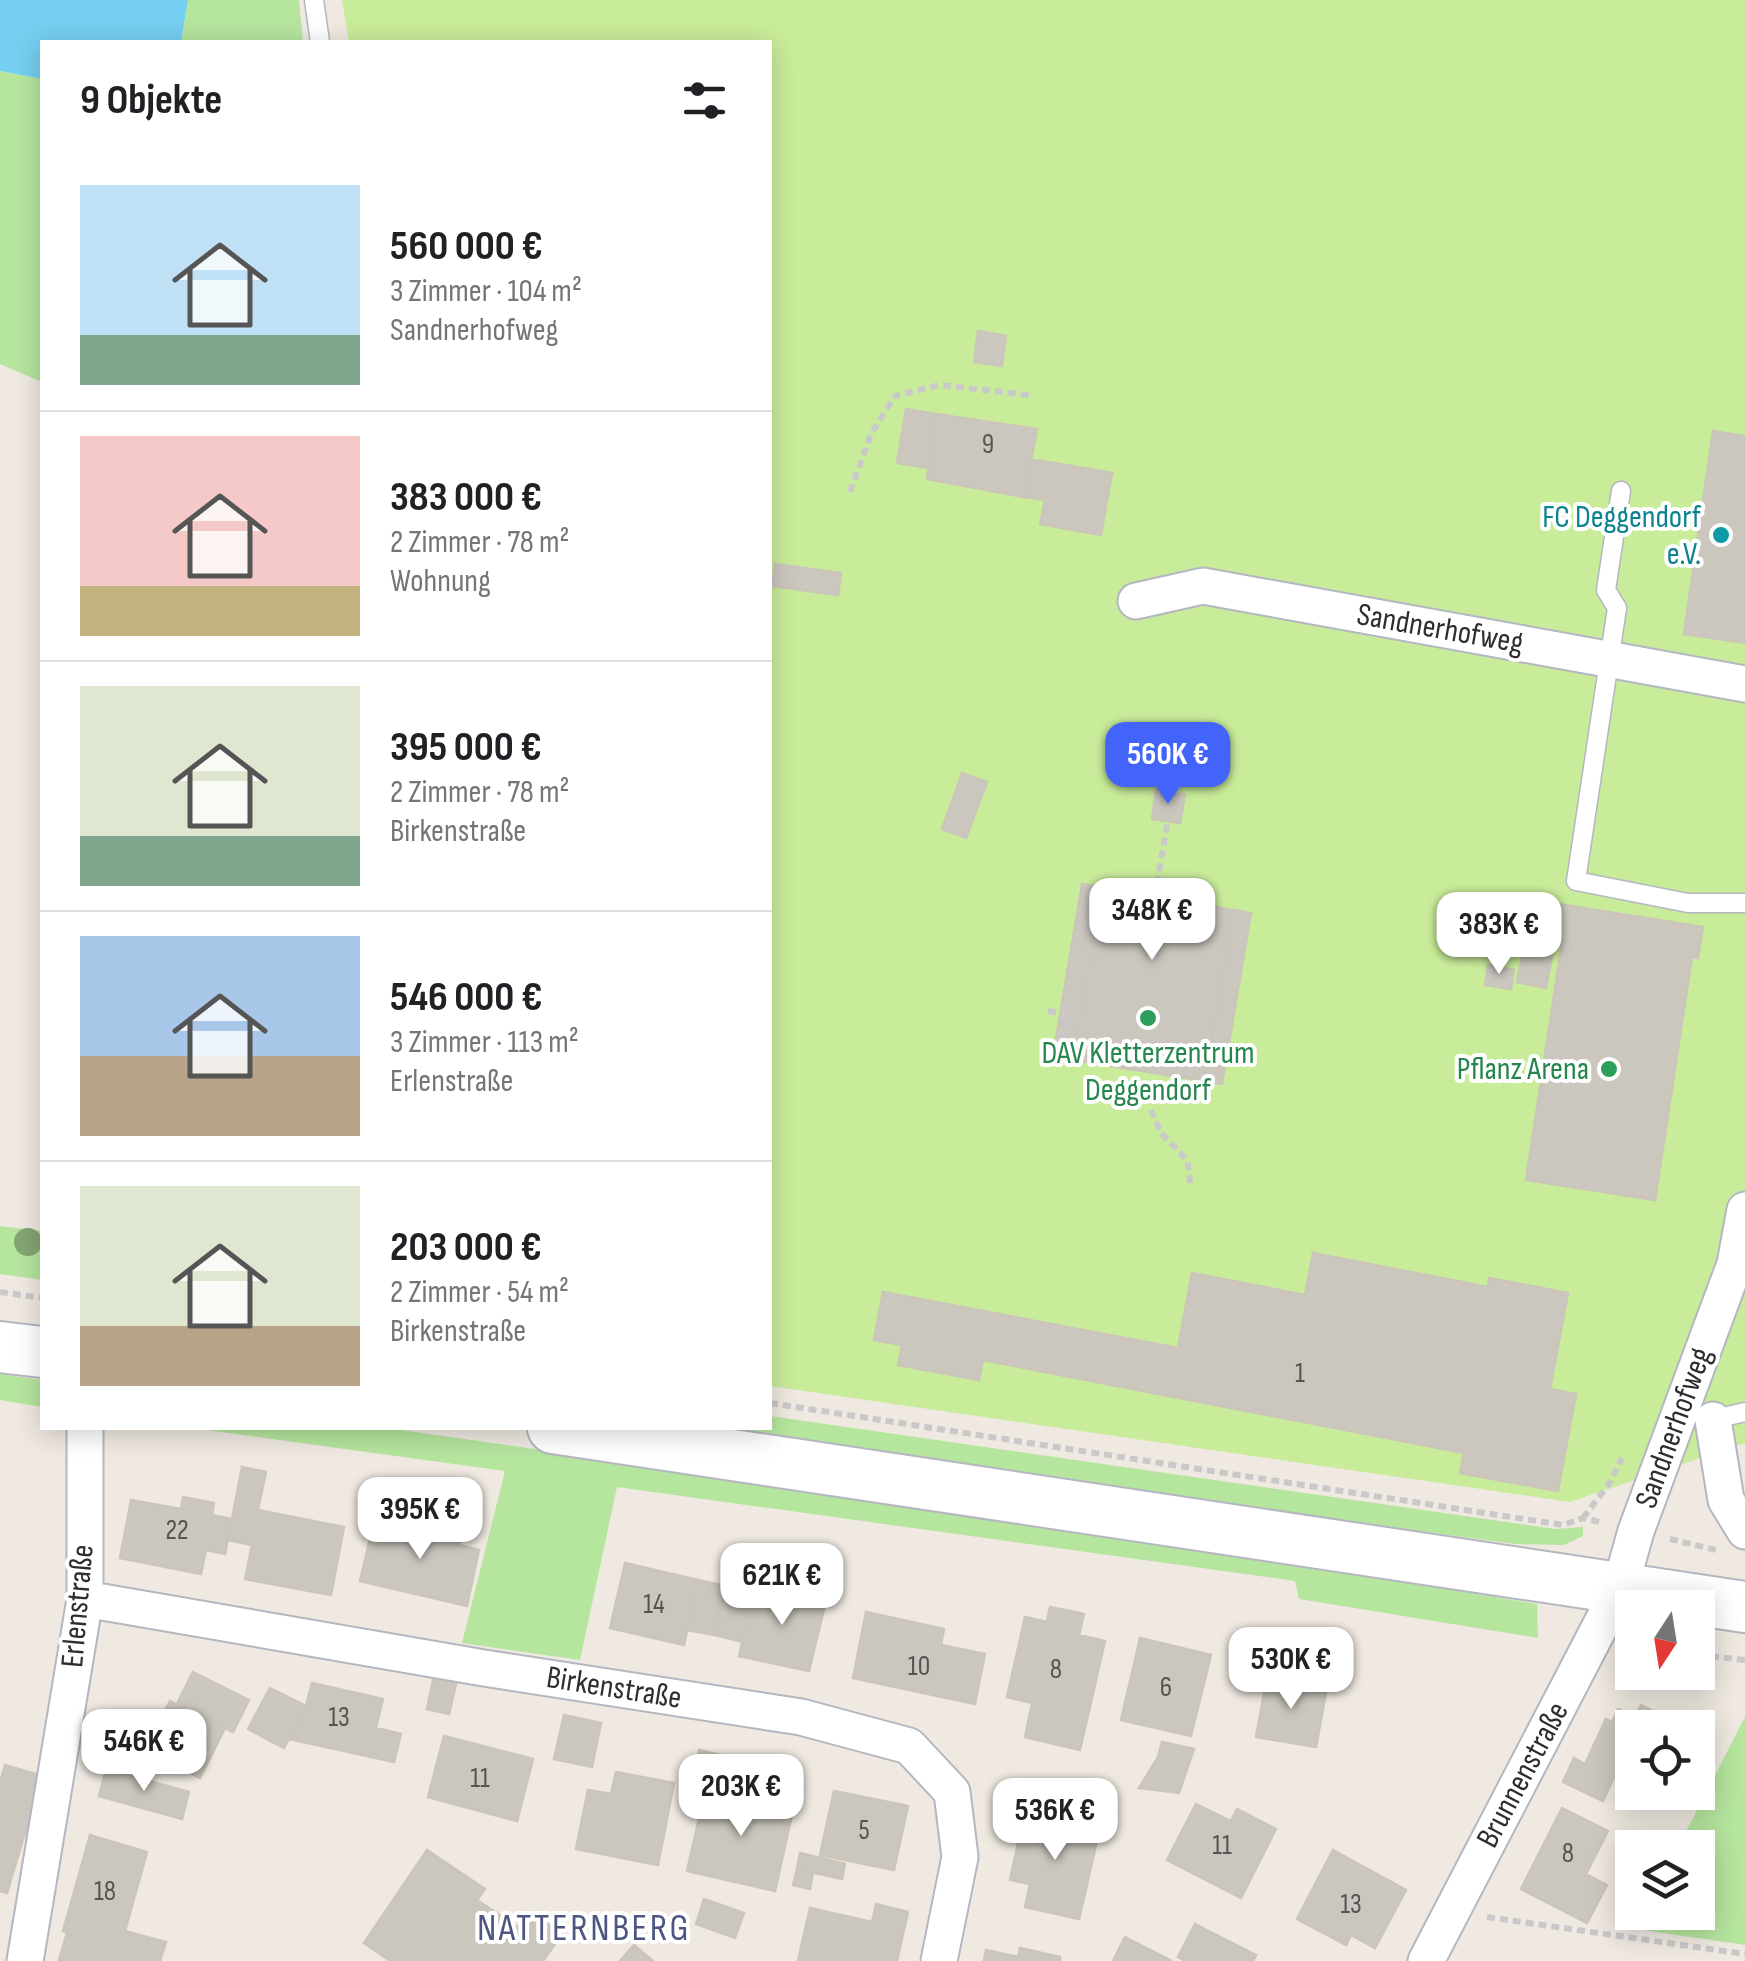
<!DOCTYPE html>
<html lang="de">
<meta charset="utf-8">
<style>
body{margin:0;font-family:"Sofia Sans Condensed",sans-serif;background:#f6f6f6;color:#202124;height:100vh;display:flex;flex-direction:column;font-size:38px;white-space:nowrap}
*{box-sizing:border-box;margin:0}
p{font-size:32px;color:#757577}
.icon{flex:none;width:55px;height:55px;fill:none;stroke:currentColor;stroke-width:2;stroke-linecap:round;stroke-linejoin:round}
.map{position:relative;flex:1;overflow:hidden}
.panel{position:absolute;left:40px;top:40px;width:732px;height:1390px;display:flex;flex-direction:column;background:#fff;border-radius:0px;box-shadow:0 5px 25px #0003}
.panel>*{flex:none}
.needle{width:65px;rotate:192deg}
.fabs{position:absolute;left:1615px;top:1590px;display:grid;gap:20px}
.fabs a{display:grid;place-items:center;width:100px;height:100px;border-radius:0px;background:#fff;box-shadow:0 5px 25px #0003;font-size:50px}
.price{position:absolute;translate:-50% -85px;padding:0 22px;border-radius:20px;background:#fff;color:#222;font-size:32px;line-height:65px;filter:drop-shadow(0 2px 5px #0008)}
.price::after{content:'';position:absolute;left:50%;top:60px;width:30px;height:22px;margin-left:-15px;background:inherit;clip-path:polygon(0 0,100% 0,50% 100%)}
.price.active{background:#4264fb;color:#fff}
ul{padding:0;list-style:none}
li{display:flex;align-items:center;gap:30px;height:250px;padding:0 40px}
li+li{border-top:2px solid #e0e0e0}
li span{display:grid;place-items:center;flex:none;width:280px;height:200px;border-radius:0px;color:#555}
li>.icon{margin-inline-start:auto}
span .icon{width:120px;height:120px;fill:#fffc;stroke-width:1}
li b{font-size:42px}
h2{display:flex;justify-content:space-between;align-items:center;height:120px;padding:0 40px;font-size:42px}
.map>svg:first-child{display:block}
</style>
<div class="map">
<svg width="1745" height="1961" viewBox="0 0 1745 1961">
<rect width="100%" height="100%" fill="#efe9e1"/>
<!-- green -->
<path fill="#b6e59e" d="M 188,0 L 299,0 L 303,42 L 181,42 Z
M 0,71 L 42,79 L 42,382 L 0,364 Z
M 0,1226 L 42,1231 L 42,1280 L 0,1274 Z
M 0,1374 L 42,1380 L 42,1407 L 0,1400 Z
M 770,1416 L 1555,1529 L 1583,1527 L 1583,1536 L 1564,1545 L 1516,1544 L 1084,1487 L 668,1428 L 770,1428 Z
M 192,1428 L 387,1428 L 1034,1520 L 1537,1604 L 1538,1638 L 1299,1599 L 1295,1581 L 617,1487 L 580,1660 L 462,1643 L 505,1471 Z
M 1745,1717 L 1745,1945 L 1636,1929 L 1644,1913 L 1698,1912 L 1698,1848 L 1678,1847 Z"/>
<!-- pitch -->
<path fill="#c9ec9a" d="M 342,0 L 1745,0 L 1745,1443 L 1570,1502 L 770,1386 L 770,42 L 349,42 Z"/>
<!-- water -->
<path fill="#75cff0" d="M 0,0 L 188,0 L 181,42 L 42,42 L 42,79 L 0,71 Z"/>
<!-- building -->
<path fill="#cbc7bf" stroke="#cbc5ba" stroke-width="2.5" d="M 978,331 L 1006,336 L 1002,366 L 974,362 Z
M 906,409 L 936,414 L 928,468 L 897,463 Z
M 936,414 L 1037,429 L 1024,497 L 927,479 Z
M 1713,431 L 1745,436 L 1745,643 L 1684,634 Z
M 1031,459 L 1112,473 L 1101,535 L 1040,524 L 1045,500 L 1024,497 Z
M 775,564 L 841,573 L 838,595 L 772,586 Z
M 962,773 L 987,782 L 966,838 L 942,829 Z
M 1156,790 L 1185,795 L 1180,823 L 1152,819 Z
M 1082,884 L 1251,913 L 1222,1084 L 1205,1081 L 1231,927 L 1099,905 L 1073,1060 L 1053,1057 Z
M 1546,902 L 1703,927 L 1698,958 L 1692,957 L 1655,1200 L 1526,1180 L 1563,936 L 1541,932 Z
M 1099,905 L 1231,927 L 1205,1081 L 1073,1060 Z
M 1525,941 L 1554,946 L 1546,988 L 1517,982 Z
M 1488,965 L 1514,970 L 1511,989 L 1485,985 Z
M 1313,1253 L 1488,1287 L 1489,1278 L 1568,1293 L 1550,1389 L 1576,1394 L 1558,1491 L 1460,1473 L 1464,1453 L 983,1360 L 979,1380 L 898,1365 L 902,1345 L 874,1340 L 883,1292 L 1178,1348 L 1192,1273 L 1305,1295 Z
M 242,1467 L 266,1472 L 258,1510 L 344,1527 L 331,1595 L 245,1579 L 252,1545 L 228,1540 Z
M 183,1497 L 214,1503 L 212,1515 L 232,1519 L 225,1554 L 206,1550 L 201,1574 L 120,1558 L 131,1500 L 181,1509 Z
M 376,1513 L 408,1521 L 403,1542 L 422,1546 L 427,1525 L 462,1533 L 459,1545 L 479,1550 L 467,1606 L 360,1581 Z
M 625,1563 L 698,1580 L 684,1645 L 610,1628 Z
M 698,1580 L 726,1586 L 715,1635 L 687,1630 Z
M 755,1585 L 826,1601 L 809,1671 L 739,1656 Z
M 726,1586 L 753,1593 L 743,1642 L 715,1635 Z
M 1050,1607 L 1084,1614 L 1079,1635 L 1105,1641 L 1080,1750 L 1025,1737 L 1032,1703 L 1007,1697 L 1025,1617 L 1047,1622 Z
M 866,1612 L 944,1629 L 941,1645 L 985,1654 L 975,1704 L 853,1678 Z
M 1140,1638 L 1211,1655 L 1191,1736 L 1121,1720 Z
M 193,1672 L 249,1700 L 233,1732 L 177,1704 Z
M 1267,1677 L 1327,1687 L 1316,1747 L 1256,1737 Z
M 433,1680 L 456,1684 L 449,1714 L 427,1709 Z
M 312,1683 L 383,1699 L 376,1728 L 401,1734 L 394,1762 L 289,1739 L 306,1706 Z
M 270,1688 L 306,1706 L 284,1748 L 248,1729 Z
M 170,1701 L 225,1728 L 200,1778 L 145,1750 Z
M 1641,1705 L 1681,1725 L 1680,1728 L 1632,1728 L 1632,1786 L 1614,1777 L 1603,1801 L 1563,1782 L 1574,1758 L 1585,1764 L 1606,1719 L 1612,1722 L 1618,1709 L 1635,1717 Z
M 564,1715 L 601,1723 L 592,1767 L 554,1759 Z
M 444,1736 L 533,1759 L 517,1821 L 428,1797 Z
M 1162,1742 L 1194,1749 L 1179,1793 L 1139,1788 L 1158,1757 Z
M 699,1750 L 746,1761 L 738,1794 L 692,1783 Z
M 5,1765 L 42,1776 L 7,1893 L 0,1891 L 0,1783 Z
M 106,1769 L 189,1792 L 182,1819 L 99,1796 Z
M 616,1772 L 674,1783 L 658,1865 L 576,1849 L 588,1790 L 611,1794 Z
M 706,1787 L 794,1806 L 775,1891 L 687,1871 Z
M 834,1791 L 908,1806 L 894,1870 L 820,1855 Z
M 1196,1804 L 1231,1821 L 1237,1809 L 1276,1829 L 1241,1898 L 1167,1860 Z
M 1562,1808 L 1608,1831 L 1586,1874 L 1607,1885 L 1587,1923 L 1521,1889 Z
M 1025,1811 L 1100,1828 L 1079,1919 L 1025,1907 L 1030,1884 L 1010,1880 Z
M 90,1835 L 147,1852 L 125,1931 L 166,1942 L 160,1961 L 59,1960 L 67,1933 L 63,1931 Z
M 427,1850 L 485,1889 L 477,1900 L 525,1932 L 536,1916 L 562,1934 L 543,1961 L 390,1961 L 364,1943 Z
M 1333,1850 L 1406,1890 L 1375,1948 L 1351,1935 L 1346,1945 L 1297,1919 Z
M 800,1853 L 845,1864 L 842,1879 L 797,1869 Z
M 797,1869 L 813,1873 L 810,1889 L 793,1885 Z
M 704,1899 L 744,1913 L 735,1938 L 696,1924 Z
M 876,1904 L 908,1912 L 897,1961 L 798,1961 L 810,1908 L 872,1922 Z
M 1195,1924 L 1256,1955 L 1253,1961 L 1186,1961 L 1178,1957 Z
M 1125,1937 L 1172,1961 L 1113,1961 Z
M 634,1945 L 653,1961 L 620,1961 Z
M 1020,1948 L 1060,1957 L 1060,1961 L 984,1961 L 986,1950 L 1018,1957 Z"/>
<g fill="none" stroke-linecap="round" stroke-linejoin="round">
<defs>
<path id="service" d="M 314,0 L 320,42
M 1621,491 L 1606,590 L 1617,608 L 1576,881 L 1688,903 L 1745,903
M 1706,1421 L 1745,1412"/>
<path id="minor" d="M 1136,601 L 1203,586 L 1745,684
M 1713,1420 L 1726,1500 L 1745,1531
M 85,1599 L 484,1668 L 801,1717 L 909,1746 L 952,1792 L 960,1857 L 939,1961
M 25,1961 L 85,1599 L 85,1428
M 1426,1961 L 1620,1588 L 1636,1531 L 1735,1264 L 1745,1210"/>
<path id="secondary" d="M 0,1347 L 42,1352
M 553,1428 L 1745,1607"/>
</defs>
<!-- service casing -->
<use href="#service" stroke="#b4b7c1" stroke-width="21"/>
<!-- minor casing -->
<use href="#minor" stroke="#b4b7c1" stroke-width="39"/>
<!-- secondary casing -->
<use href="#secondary" stroke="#b4b7c1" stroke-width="54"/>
<!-- path -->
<path stroke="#c9c9c9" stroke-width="6" stroke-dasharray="8 5" stroke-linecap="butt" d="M 850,492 L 871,434 L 895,396 L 940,385 L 1029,395
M 1157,884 L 1167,824
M 1048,1011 L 1069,1015 L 1063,1046 L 1070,1047 L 1071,1039
M 1151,1110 L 1161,1133 L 1187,1160 L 1191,1186
M 0,1292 L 42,1298
M 770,1403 L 1563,1525 L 1583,1518 L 1604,1523
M 1583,1518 L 1609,1484 L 1622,1458
M 1670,1539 L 1716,1550
M 1698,1655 L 1745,1660
M 1487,1917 L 1745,1954"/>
<!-- service -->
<use href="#service" stroke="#fff" stroke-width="18"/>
<!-- minor -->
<use href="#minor" stroke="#fff" stroke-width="35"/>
<!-- secondary -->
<use href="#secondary" stroke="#fff" stroke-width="50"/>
</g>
<!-- trees -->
<circle fill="#84a574" cx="28" cy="1242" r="14"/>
<!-- markers -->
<circle fill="#0f9aa8" stroke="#fff" stroke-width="4" cx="1721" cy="535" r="10"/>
<g fill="#2e9e5b" stroke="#fff" stroke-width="4">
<circle cx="1148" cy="1018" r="10"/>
<circle cx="1609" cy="1069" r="10"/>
</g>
<g text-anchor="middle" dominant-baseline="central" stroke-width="8" stroke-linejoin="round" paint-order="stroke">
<!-- number labels -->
<g font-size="28" fill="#555452">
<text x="988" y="444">9</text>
<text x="1300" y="1373">1</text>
<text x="177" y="1530">22</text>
<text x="654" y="1604">14</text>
<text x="919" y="1666">10</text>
<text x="1056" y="1669">8</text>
<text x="1166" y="1687">6</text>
<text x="339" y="1717">13</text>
<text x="480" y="1778">11</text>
<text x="864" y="1830">5</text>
<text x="1222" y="1845">11</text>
<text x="1568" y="1853">8</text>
<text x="105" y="1891">18</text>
<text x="1351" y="1904">13</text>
</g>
<!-- culture labels -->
<g font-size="32" fill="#0d838f" stroke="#fff" text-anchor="end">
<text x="1701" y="517">FC Deggendorf<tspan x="1701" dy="37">e.V.</tspan></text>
</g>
<!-- street labels -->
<g font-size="32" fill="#2e2e2e" stroke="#fff">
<text transform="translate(1440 629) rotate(10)">Sandnerhofweg</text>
<text transform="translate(1674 1428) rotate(-70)">Sandnerhofweg</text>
<text transform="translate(78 1606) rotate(-85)">Erlenstraße</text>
<text transform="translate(614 1688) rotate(9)">Birkenstraße</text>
<text transform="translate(1523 1775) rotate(-62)">Brunnenstraße</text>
</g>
<!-- leisure labels -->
<g font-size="32" fill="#27864d" stroke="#fff">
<text x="1148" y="1053">DAV Kletterzentrum<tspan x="1148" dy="37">Deggendorf</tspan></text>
<text x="1589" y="1069" text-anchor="end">Pflanz Arena</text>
</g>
<!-- quarter labels -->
<g font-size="38" letter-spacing="2.5" fill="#4d5680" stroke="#fff">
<text x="584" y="1928">NATTERNBERG</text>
</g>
</g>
</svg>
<div class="fabs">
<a><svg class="needle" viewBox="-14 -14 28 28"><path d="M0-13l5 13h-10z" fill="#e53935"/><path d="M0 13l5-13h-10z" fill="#757577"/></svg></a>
<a><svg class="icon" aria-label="locate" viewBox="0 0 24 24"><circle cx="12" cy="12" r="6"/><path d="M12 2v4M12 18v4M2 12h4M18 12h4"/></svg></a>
<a><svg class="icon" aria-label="layers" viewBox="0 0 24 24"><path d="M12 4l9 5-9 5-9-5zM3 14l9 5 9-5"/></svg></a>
</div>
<b class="price active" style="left:1168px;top:807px">560K €</b>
<b class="price" style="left:1152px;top:963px">348K €</b>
<b class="price" style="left:1499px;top:977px">383K €</b>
<b class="price" style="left:420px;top:1562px">395K €</b>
<b class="price" style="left:782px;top:1628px">621K €</b>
<b class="price" style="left:1291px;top:1712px">530K €</b>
<b class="price" style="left:144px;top:1794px">546K €</b>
<b class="price" style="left:741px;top:1839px">203K €</b>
<b class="price" style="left:1055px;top:1863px">536K €</b>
<section class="panel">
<h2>9 Objekte<svg class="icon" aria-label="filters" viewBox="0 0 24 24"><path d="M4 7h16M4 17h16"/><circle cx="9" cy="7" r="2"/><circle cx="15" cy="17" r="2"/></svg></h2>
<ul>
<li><span style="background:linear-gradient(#bfe0f5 75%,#7fa58c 0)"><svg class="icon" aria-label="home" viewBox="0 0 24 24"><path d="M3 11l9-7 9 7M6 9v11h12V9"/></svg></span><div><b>560 000 €</b><p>3 Zimmer · 104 m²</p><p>Sandnerhofweg</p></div></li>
<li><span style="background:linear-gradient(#f6c9c9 75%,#c2b280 0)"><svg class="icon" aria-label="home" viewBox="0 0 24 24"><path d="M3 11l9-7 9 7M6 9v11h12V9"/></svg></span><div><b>383 000 €</b><p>2 Zimmer · 78 m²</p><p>Wohnung</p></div></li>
<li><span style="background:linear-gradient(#dfe7d0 75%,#7fa58c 0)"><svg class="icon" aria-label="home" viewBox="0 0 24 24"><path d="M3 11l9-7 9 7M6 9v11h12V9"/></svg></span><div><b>395 000 €</b><p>2 Zimmer · 78 m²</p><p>Birkenstraße</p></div></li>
<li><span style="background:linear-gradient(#a9c7e8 60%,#b9a48a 0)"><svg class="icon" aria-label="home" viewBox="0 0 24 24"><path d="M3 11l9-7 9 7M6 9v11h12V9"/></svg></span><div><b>546 000 €</b><p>3 Zimmer · 113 m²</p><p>Erlenstraße</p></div></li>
<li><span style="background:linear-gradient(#dfe7d0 70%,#b9a48a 0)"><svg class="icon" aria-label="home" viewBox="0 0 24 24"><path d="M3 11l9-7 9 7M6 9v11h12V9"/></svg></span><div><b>203 000 €</b><p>2 Zimmer · 54 m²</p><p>Birkenstraße</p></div></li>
</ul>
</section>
</div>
